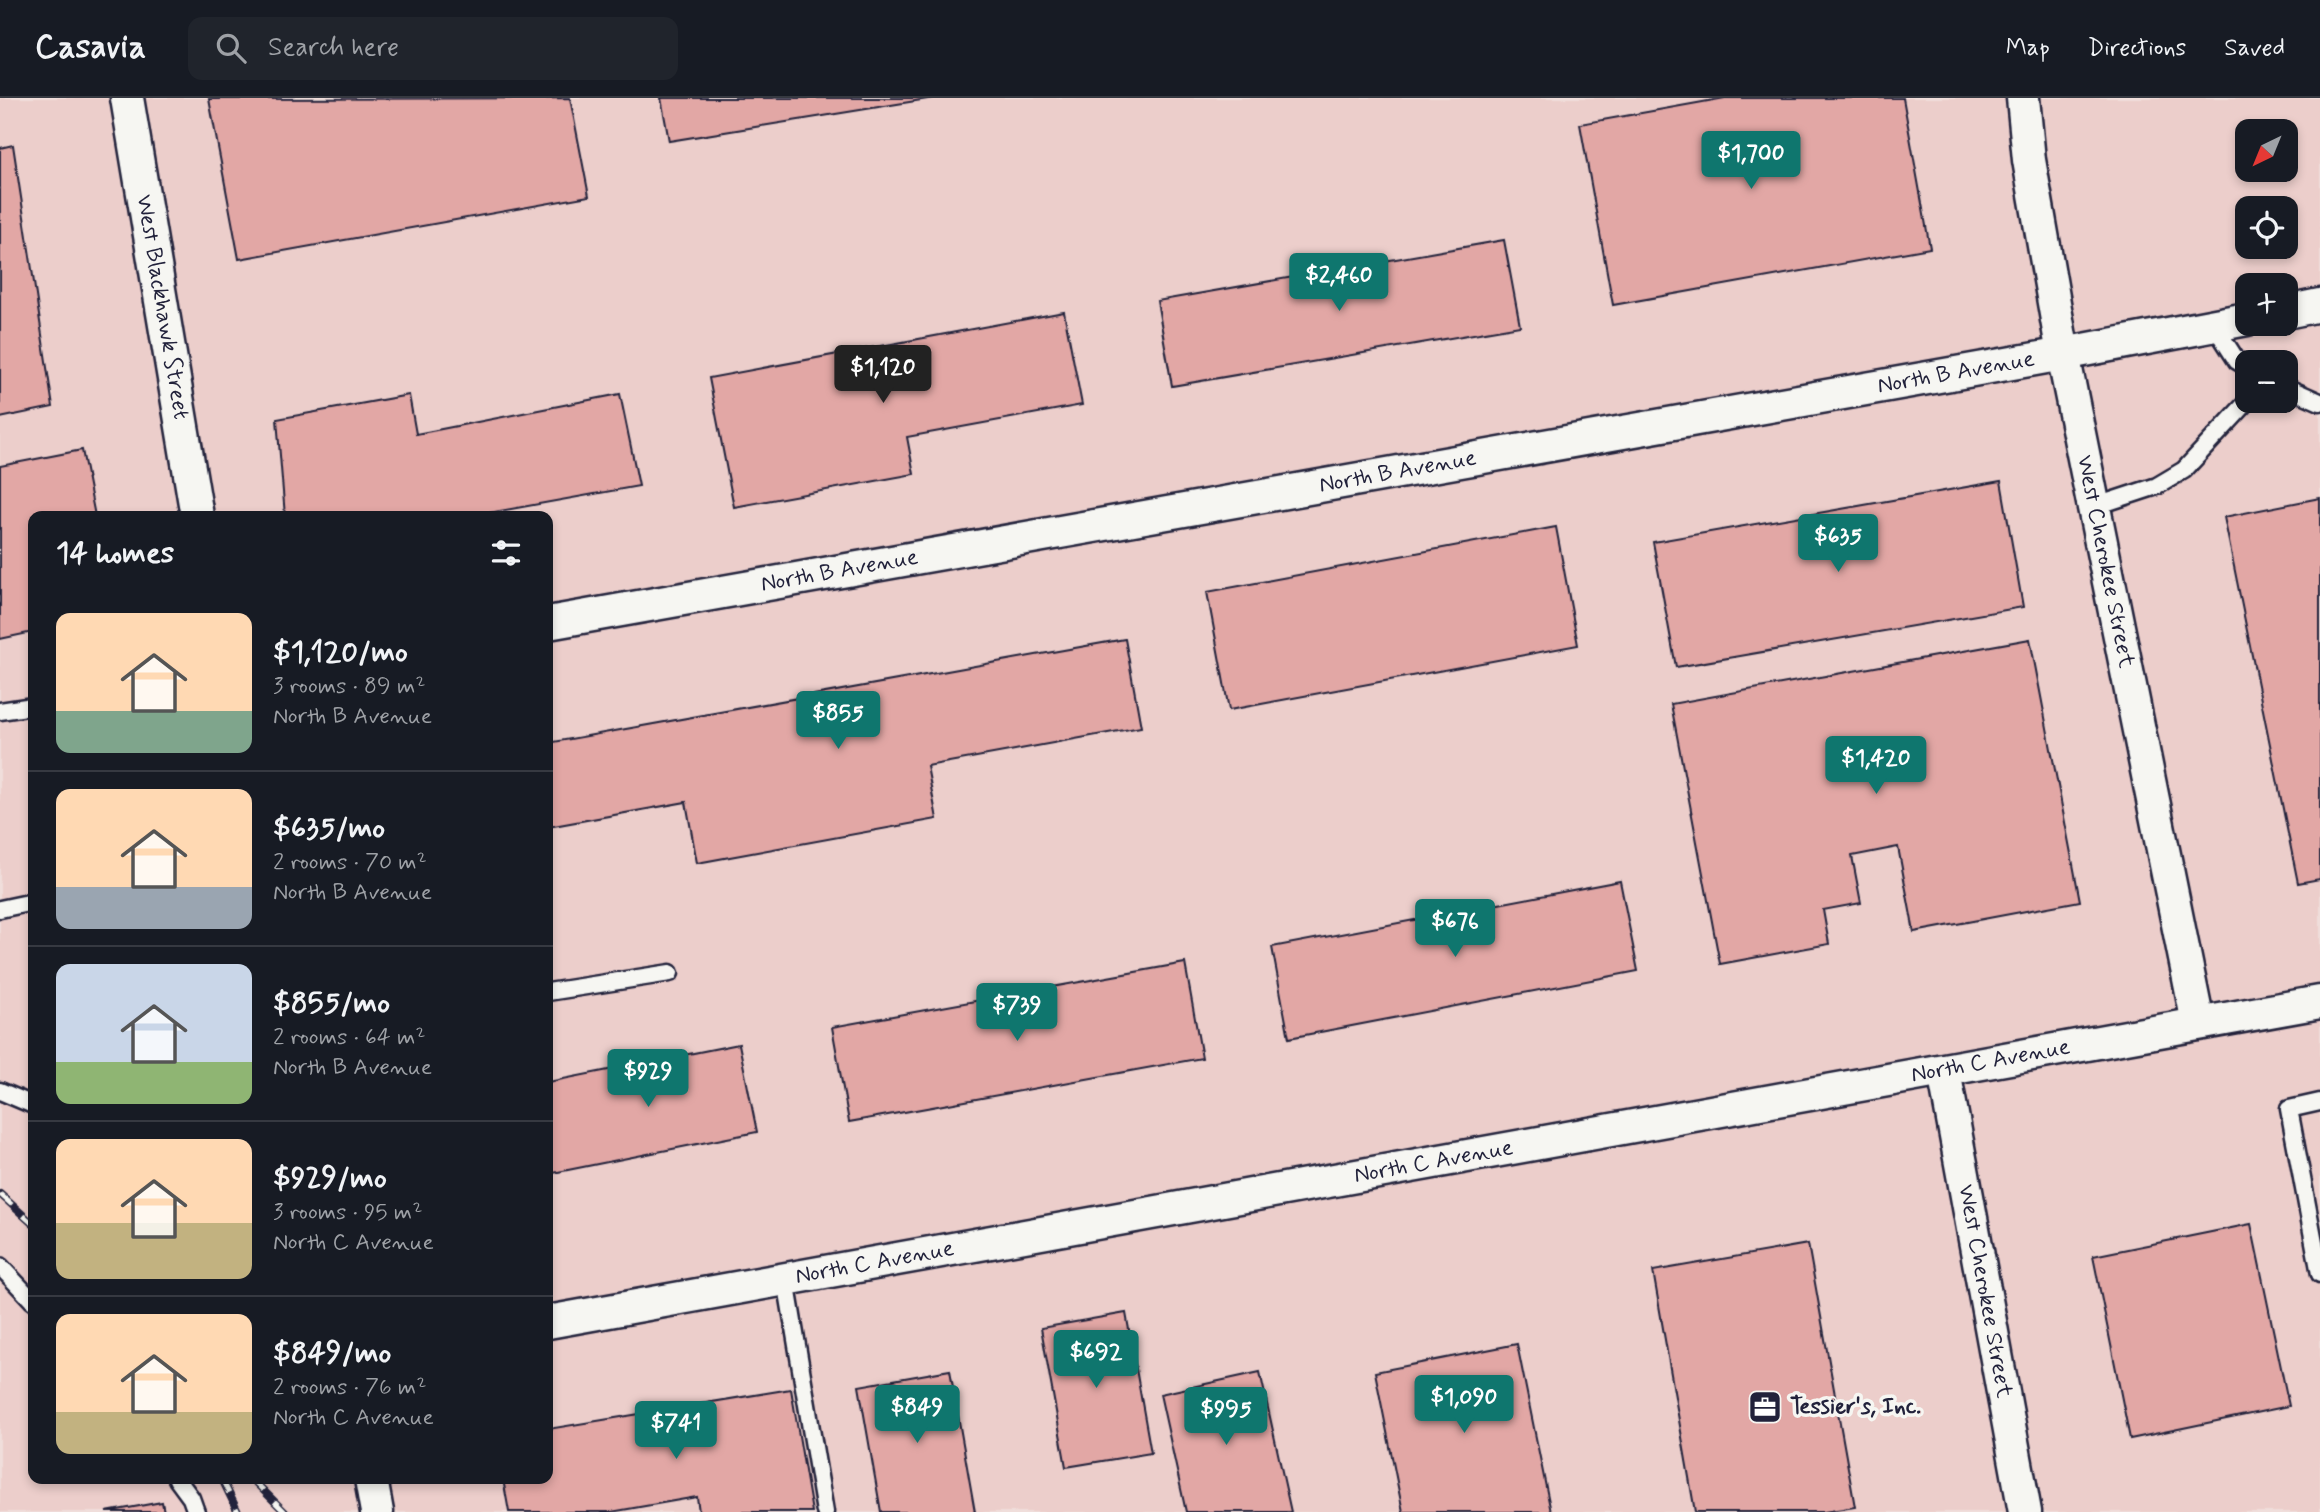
<!DOCTYPE html>
<meta charset="utf-8">
<style>
body{margin:0;font-family:Mynerve,sans-serif;background:#20242c;color:#f1f3f6;height:100vh;display:flex;flex-direction:column;font-size:26px;white-space:nowrap}
*{box-sizing:border-box;margin:0}
p{font-size:23px;color:#9ea1a6}
.icon{flex:none;width:38px;height:38px;fill:none;stroke:currentColor;stroke-width:2;stroke-linecap:round;stroke-linejoin:round}
.map{position:relative;flex:1;overflow:hidden}
.drawer{position:absolute;left:28px;top:413px;width:525px;height:973px;display:flex;flex-direction:column;background:#171b24;border-radius:14px;box-shadow:0 4px 10px #0003}
.drawer>*{flex:none}
.needle{width:46px;rotate:223deg}
.buttons{position:absolute;left:2235px;top:21px;display:grid;gap:14px}
.buttons a{display:grid;place-items:center;width:63px;height:63px;border-radius:14px;background:#171b24;box-shadow:0 4px 10px #0003;font-size:35px}
.price{position:absolute;translate:-50% -60px;padding:0 16px;border-radius:7px;background:#0f766e;color:#fff;font-size:23px;line-height:46px;filter:drop-shadow(0 2px 4px #0008)}
.price::after{content:'';position:absolute;left:50%;top:42px;width:21px;height:16px;margin-left:-10px;background:inherit;clip-path:polygon(0 0,100% 0,50% 100%)}
.price.on{background:#222;color:#fff}
ul{padding:0;list-style:none}
li{display:flex;align-items:center;gap:21px;height:175px;padding:0 28px}
li+li{border-top:2px solid #363941}
li span{display:grid;place-items:center;flex:none;width:196px;height:140px;border-radius:14px;color:#555}
li>.icon{margin-inline-start:auto}
span .icon{width:84px;height:84px;fill:#fffc;stroke-width:1}
li b{font-size:30px}
h2{display:flex;justify-content:space-between;align-items:center;height:84px;padding:0 28px;font-size:30px}
header{display:flex;align-items:center;gap:42px;box-sizing:border-box;height:98px;padding:0 35px;background:#171b24;border-bottom:2px solid #363941}
header strong{font-size:33px}
nav{display:flex;gap:38px;margin-inline-start:auto;font-size:24px}
.search{width:490px;height:63px;background:#20242c;display:flex;align-items:center;gap:18px;box-sizing:border-box;padding:0 24px;border-radius:14px;color:#9ea1a6;font-size:26px}
.map>svg:first-child{display:block}
</style>
<header>
<strong>Casavia</strong>
<div class="search"><svg class="icon" aria-label="search" viewBox="0 0 24 24"><circle cx="10" cy="10" r="6"/><path d="M15 15l6 6"/></svg>Search here</div>
<nav><a>Map</a><a>Directions</a><a>Saved</a></nav>
</header>
<div class="map">
<svg width="2320" height="1414" viewBox="0 0 2320 1414">
<rect width="100%" height="100%" fill="#f0dedb"/>
<filter id="ink" filterUnits="userSpaceOnUse"><feTurbulence type="fractalNoise" baseFrequency=".0143" numOctaves="2"/><feDisplacementMap in="SourceGraphic" scale="14" xChannelSelector="R" yChannelSelector="G"/><feConvolveMatrix kernelMatrix="1 2 1 2 8 2 1 2 1" color-interpolation-filters="sRGB"/></filter>
<g filter="url(#ink)">
<!-- built -->
<path fill="#eccecb" fill-rule="evenodd" d="M 0,0 L 2320,0 L 2320,1414 L 0,1414 ZM 2247,33 L 2286,33 L 2286,72 L 2247,72 ZM 2247,110 L 2286,110 L 2286,149 L 2247,149 ZM 2247,187 L 2286,187 L 2286,226 L 2247,226 ZM 2247,264 L 2286,264 L 2286,303 L 2247,303 ZM 33,418 L 548,418 L 548,1381 L 33,1381 Z"/>
<!-- building -->
<path fill="#e2a7a5" stroke="#22223b" stroke-width="2" d="M 570,0 L 589,98 L 239,161 L 209,1 Z
M 661,0 L 934,0 L 669,43 Z
M 1725,0 L 1903,0 L 1930,150 L 1613,207 L 1580,26 Z
M 13,47 L 53,309 L 0,320 L 0,50 Z
M 1504,142 L 1520,228 L 1172,288 L 1157,203 Z
M 1064,214 L 1082,307 L 907,339 L 914,376 L 734,409 L 709,280 Z
M 620,296 L 639,388 L 472,418 L 285,418 L 277,321 L 409,297 L 416,336 Z
M 82,352 L 95,418 L 33,418 L 33,534 L 0,541 L 0,368 Z
M 2001,383 L 2023,509 L 1676,569 L 1653,444 Z
M 2320,400 L 2320,781 L 2298,785 L 2224,419 Z
M 1556,429 L 1578,547 L 1229,612 L 1207,494 Z
M 1125,541 L 1141,629 L 927,668 L 937,721 L 697,765 L 686,704 L 548,729 L 548,645 Z
M 2030,541 L 2080,803 L 1914,834 L 1898,749 L 1852,758 L 1861,805 L 1823,812 L 1829,846 L 1720,866 L 1671,606 Z
M 1620,783 L 1638,873 L 1289,940 L 1272,849 Z
M 1185,865 L 1202,960 L 849,1024 L 832,929 Z
M 739,946 L 757,1034 L 548,1076 L 548,984 Z
M 2251,1126 L 2289,1308 L 2130,1341 L 2093,1158 Z
M 1808,1146 L 1855,1409 L 1824,1414 L 1695,1414 L 1653,1173 Z
M 1126,1215 L 1151,1355 L 1066,1369 L 1041,1230 Z
M 1517,1246 L 1551,1414 L 1403,1414 L 1375,1274 Z
M 950,1272 L 975,1414 L 881,1414 L 859,1288 Z
M 1260,1274 L 1291,1414 L 1186,1414 L 1160,1296 Z
M 791,1291 L 812,1414 L 699,1414 L 697,1399 L 611,1414 L 509,1414 L 503,1381 L 548,1381 L 548,1331 Z
M 162,1404 L 164,1414 L 106,1414 Z"/>
<g fill="none" stroke-linecap="round" stroke-linejoin="round">
<defs>
<path id="lane" d="M 2214,227 L 2237,263 L 2247,269
M 2286,289 L 2320,304
M 2093,409 L 2157,388 L 2184,372 L 2248,303
M 0,613 L 33,608
M 0,811 L 33,804
M 548,894 L 670,875
M 0,993 L 33,1007
M 2320,1004 L 2289,1011 L 2320,1176
M 0,1168 L 33,1203
M 786,1182 L 825,1414
M 177,1381 L 191,1400 L 196,1414"/>
<g id="street">
<path id="s1" d="M 127,0 L 197,418"/>
<path id="s2" d="M 2023,0 L 2029,62 L 2063,256 L 2198,925"/>
<path d="M 2286,214 L 2320,207"/>
<path id="s3" d="M 548,525 L 2063,256 L 2247,221"/>
<path id="s4" d="M 1944,973 L 2025,1414"/>
<path id="s5" d="M 548,1224 L 2320,904"/>
<path d="M 371,1381 L 377,1414"/>
</g>
</defs>
<!-- lane casing -->
<use href="#lane" stroke="#22223b" stroke-width="21"/>
<!-- street casing -->
<use href="#street" stroke="#22223b" stroke-width="37"/>
<!-- lane -->
<use href="#lane" stroke="#f6f6f2" stroke-width="16"/>
<!-- street -->
<use href="#street" stroke="#f6f6f2" stroke-width="32"/>
<defs>
<path id="rail" d="M 0,1096 L 33,1126
M 222,1381 L 238,1414
M 252,1381 L 285,1414"/>
</defs>
<!-- rail casing -->
<use href="#rail" stroke="#22223b" stroke-width="8"/>
<!-- rail -->
<use href="#rail" stroke="#f6f6f2" stroke-width="5" stroke-dasharray="16" stroke-linecap="butt"/>
</g>
</g>
<!-- icons -->
<defs>
<symbol id="office-square" viewBox="-11 -11 22 22"><rect x="-9" y="-9" width="18" height="18" rx="4" fill="#22223b" stroke="#f6f6f2"/><path d="M-6-3h4V-5.5h4V-3h4V5H-6ZM-1-4.5V-3h2v-1.5ZM-6 0V1H6V0Z" fill="#fff"/></symbol>
</defs>
<g fill-rule="evenodd">
<use href="#office-square" x="1746" y="1290" width="38" height="38"/>
</g>
<g text-anchor="middle" dominant-baseline="central" stroke-width="7" stroke-linejoin="round" paint-order="stroke">
<!-- street labels -->
<g font-size="23" fill="#22223b" stroke="#f6f6f2">
<text stroke="none"><textPath href="#s1" startOffset="212">West Blackhawk Street</textPath></text>
<text stroke="none"><textPath href="#s3" startOffset="1430">North B Avenue</textPath></text>
<text stroke="none"><textPath href="#s3" startOffset="863">North B Avenue</textPath></text>
<text stroke="none"><textPath href="#s2" startOffset="471">West Cherokee Street</textPath></text>
<text stroke="none"><textPath href="#s3" startOffset="296">North B Avenue</textPath></text>
<text stroke="none"><textPath href="#s5" startOffset="1466">North C Avenue</textPath></text>
<text stroke="none"><textPath href="#s5" startOffset="900">North C Avenue</textPath></text>
<text stroke="none"><textPath href="#s5" startOffset="332">North C Avenue</textPath></text>
<text stroke="none"><textPath href="#s4" startOffset="224">West Cherokee Street</textPath></text>
</g>
<!-- poi labels -->
<g font-size="23" font-weight="bold" fill="#22223b" stroke="#f6f6f2" text-anchor="start">
<text x="1790" y="1309">Tessier's, Inc.</text>
</g>
</g>
</svg>
<div class="buttons">
<a><svg class="needle" viewBox="-14 -14 28 28"><path d="M0-13l5 13h-10z" fill="#e53935"/><path d="M0 13l5-13h-10z" fill="#9ea1a6"/></svg></a>
<a><svg class="icon" aria-label="locate" viewBox="0 0 24 24"><circle cx="12" cy="12" r="6"/><path d="M12 2v4M12 18v4M2 12h4M18 12h4"/></svg></a>
<a>+</a>
<a>−</a>
</div>
<b class="price" style="left:1751px;top:93px">$1,700</b>
<b class="price" style="left:1339px;top:215px">$2,460</b>
<b class="price on" style="left:883px;top:307px">$1,120</b>
<b class="price" style="left:1838px;top:476px">$635</b>
<b class="price" style="left:838px;top:653px">$855</b>
<b class="price" style="left:1876px;top:698px">$1,420</b>
<b class="price" style="left:1455px;top:861px">$676</b>
<b class="price" style="left:1017px;top:945px">$739</b>
<b class="price" style="left:648px;top:1011px">$929</b>
<b class="price" style="left:1096px;top:1292px">$692</b>
<b class="price" style="left:1464px;top:1337px">$1,090</b>
<b class="price" style="left:917px;top:1347px">$849</b>
<b class="price" style="left:1226px;top:1349px">$995</b>
<b class="price" style="left:676px;top:1363px">$741</b>
<section class="drawer">
<h2>14 homes<svg class="icon" aria-label="filters" viewBox="0 0 24 24"><path d="M4 7h16M4 17h16"/><circle cx="9" cy="7" r="2"/><circle cx="15" cy="17" r="2"/></svg></h2>
<ul>
<li><span style="background:linear-gradient(#ffd9b3 70%,#7fa58c 0)"><svg class="icon" aria-label="home" viewBox="0 0 24 24"><path d="M3 11l9-7 9 7M6 9v11h12V9"/></svg></span><div><b>$1,120/mo</b><p>3 rooms · 89 m²</p><p>North B Avenue</p></div></li>
<li><span style="background:linear-gradient(#ffd9b3 70%,#9aa5b1 0)"><svg class="icon" aria-label="home" viewBox="0 0 24 24"><path d="M3 11l9-7 9 7M6 9v11h12V9"/></svg></span><div><b>$635/mo</b><p>2 rooms · 70 m²</p><p>North B Avenue</p></div></li>
<li><span style="background:linear-gradient(#c9d6e8 70%,#8fb573 0)"><svg class="icon" aria-label="home" viewBox="0 0 24 24"><path d="M3 11l9-7 9 7M6 9v11h12V9"/></svg></span><div><b>$855/mo</b><p>2 rooms · 64 m²</p><p>North B Avenue</p></div></li>
<li><span style="background:linear-gradient(#ffd9b3 60%,#c2b280 0)"><svg class="icon" aria-label="home" viewBox="0 0 24 24"><path d="M3 11l9-7 9 7M6 9v11h12V9"/></svg></span><div><b>$929/mo</b><p>3 rooms · 95 m²</p><p>North C Avenue</p></div></li>
<li><span style="background:linear-gradient(#ffd9b3 70%,#c2b280 0)"><svg class="icon" aria-label="home" viewBox="0 0 24 24"><path d="M3 11l9-7 9 7M6 9v11h12V9"/></svg></span><div><b>$849/mo</b><p>2 rooms · 76 m²</p><p>North C Avenue</p></div></li>
</ul>
</section>
</div>
